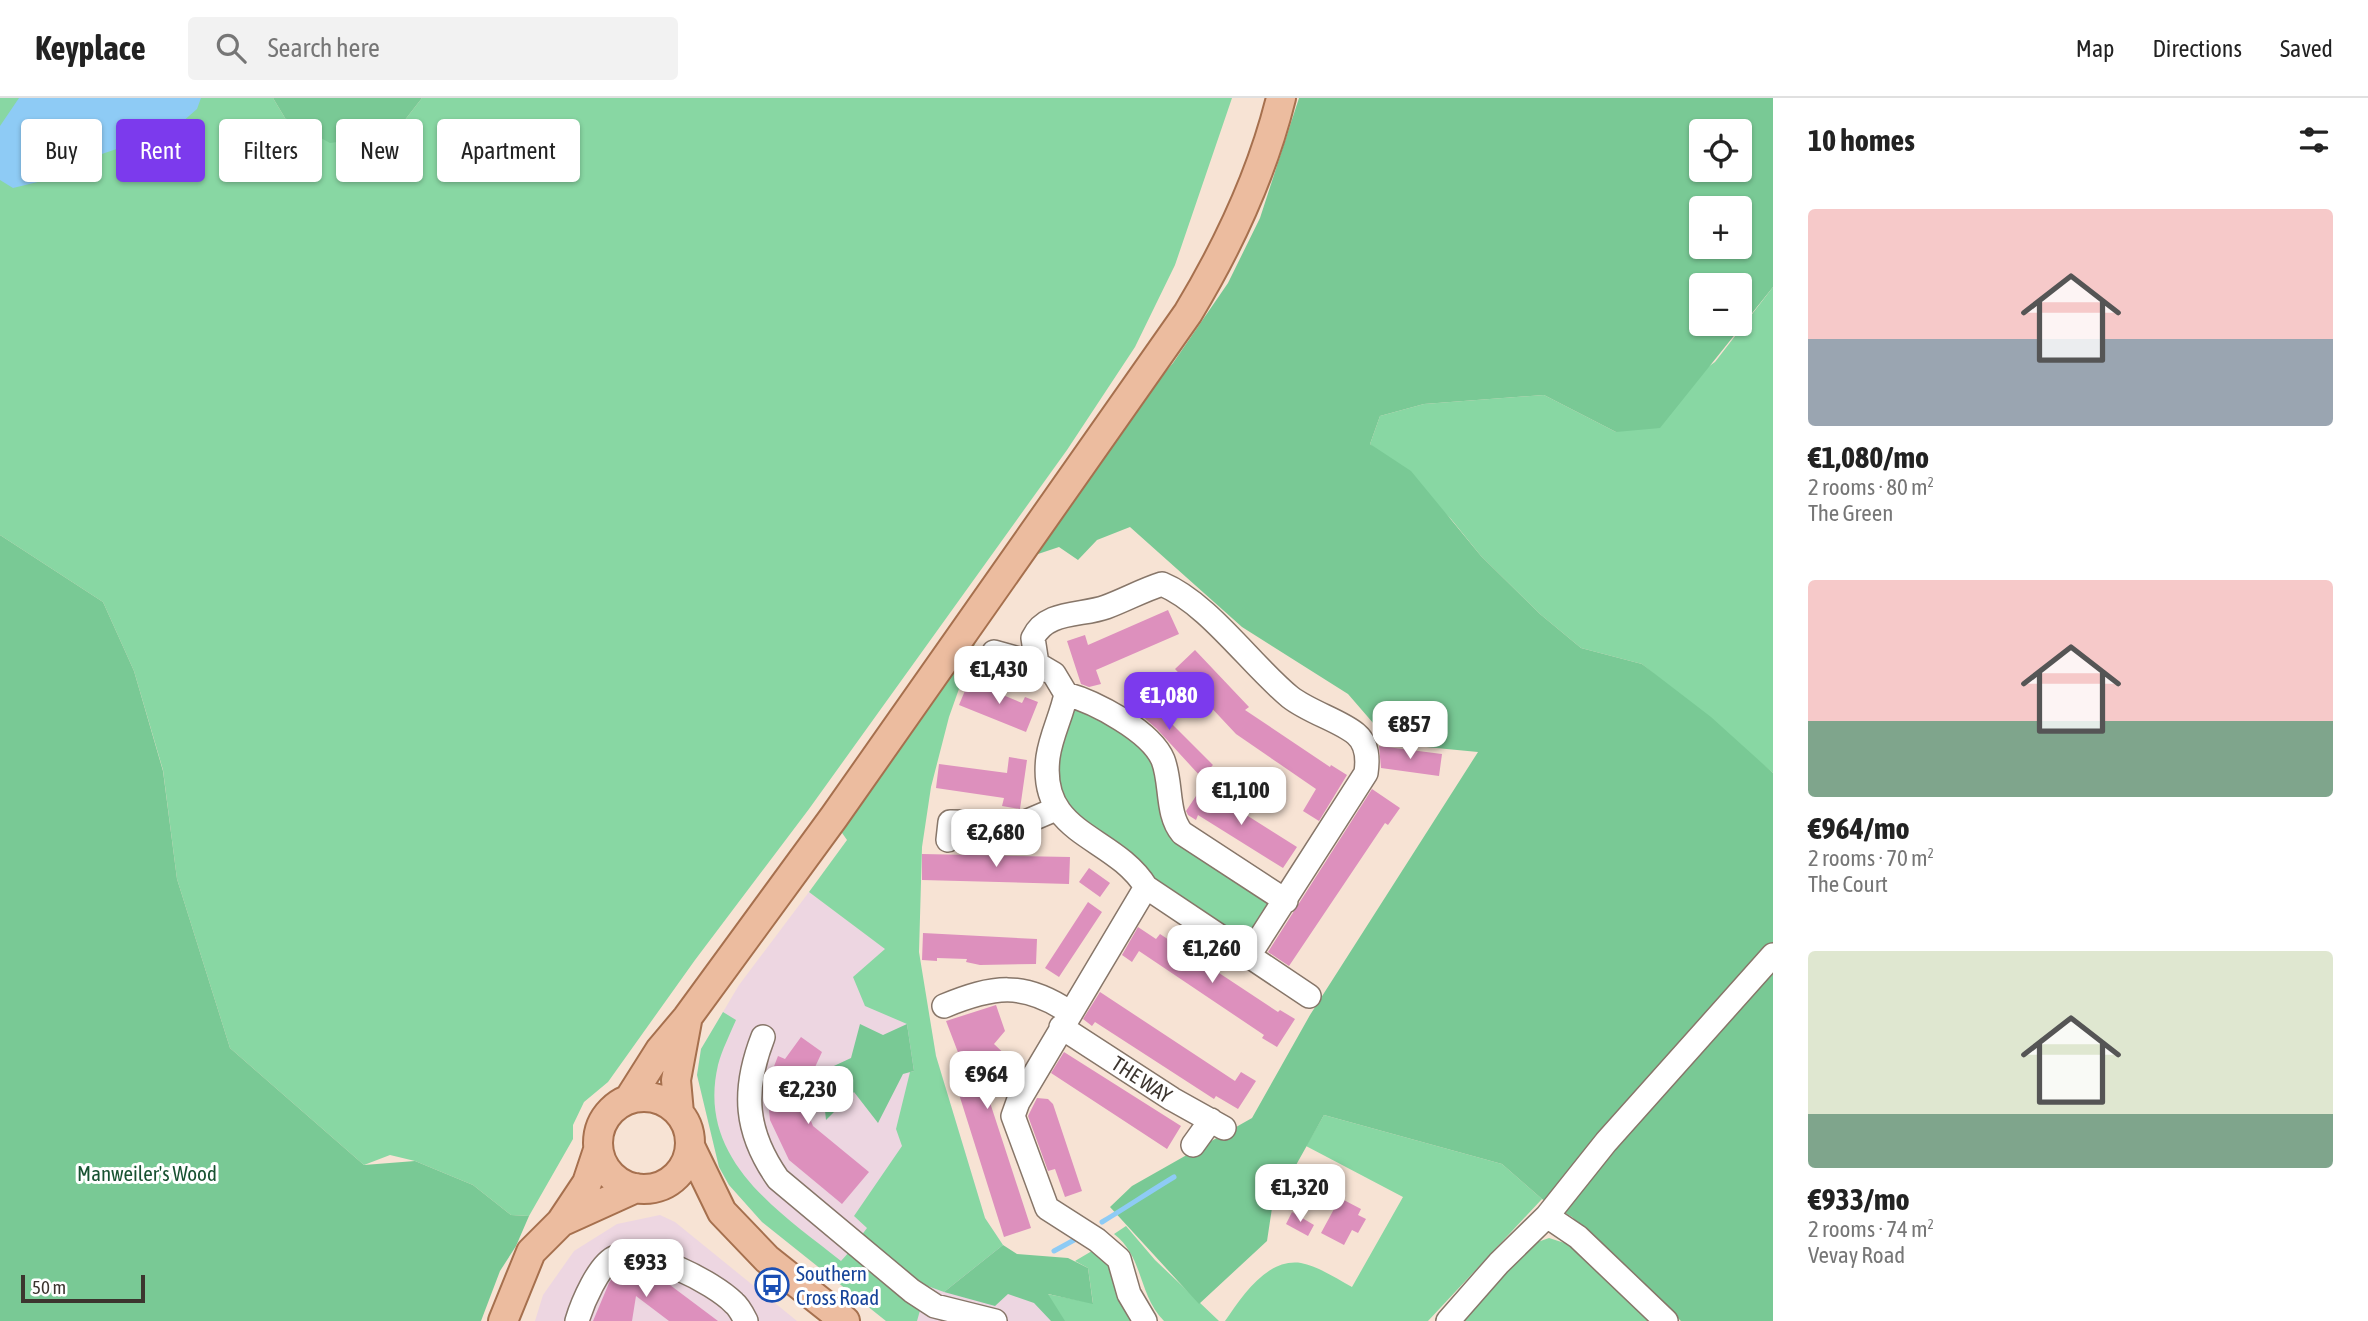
<!DOCTYPE html>
<meta charset="utf-8">
<style>
body{margin:0;font-family:"Asap Condensed",sans-serif;background:#f2f2f2;color:#222;height:100vh;display:flex;flex-direction:column;font-size:26px;white-space:nowrap}
*{box-sizing:border-box;margin:0}
p{font-size:23px;color:#767676}
.icon{flex:none;width:38px;height:38px;fill:none;stroke:currentColor;stroke-width:2;stroke-linecap:round;stroke-linejoin:round}
.map{position:relative;flex:1;overflow:hidden}
.details{display:flex;flex-direction:column;background:#fff;width:595px}
.details>*{flex:none}
.top-card{position:absolute;left:21px;top:21px;width:665px;height:63px;display:flex;gap:14px}
.tools{position:absolute;left:1689px;top:21px;display:grid;gap:14px}
.tools a{display:grid;place-items:center;width:63px;height:63px;border-radius:7px;background:#fff;box-shadow:0 2px 5px #0004;font-size:35px}
.scale{position:absolute;left:21px;bottom:18px;width:124px;box-sizing:border-box;padding-left:7px;border:4px solid #3c352f;border-top:0;font-size:19px;line-height:24px;white-space:nowrap;color:#3c352f;-webkit-text-stroke:5px #fff;paint-order:stroke}
.price{position:absolute;translate:-50% -60px;padding:0 16px;border-radius:14px;background:#fff;color:#222;font-size:23px;line-height:46px;filter:drop-shadow(0 2px 4px #0008)}
.price::after{content:'';position:absolute;left:50%;top:42px;width:21px;height:16px;margin-left:-10px;background:inherit;clip-path:polygon(0 0,100% 0,50% 100%)}
.price.on{background:#7c3aed;color:#fff}
ul{padding:0;list-style:none}
li{display:grid;align-content:center;gap:14px;height:371px;padding:0 35px}
li span{display:grid;place-items:center;height:217px;border-radius:7px;color:#555}
li>.icon{margin-inline-start:auto}
span .icon{width:126px;height:126px;fill:#fffc;stroke-width:1}
li b{font-size:30px}
h2{display:flex;justify-content:space-between;align-items:center;height:84px;padding:0 35px;font-size:30px}
.chip{padding:0 24px;border-radius:7px;background:#fff;box-shadow:0 2px 5px #0004;font-size:24px;line-height:63px}
.chip.on{background:#7c3aed;color:#fff}
header{display:flex;align-items:center;gap:42px;box-sizing:border-box;height:98px;padding:0 35px;background:#fff;border-bottom:2px solid #e0e0e0}
header strong{font-size:33px}
nav{display:flex;gap:38px;margin-inline-start:auto;font-size:24px}
.search{width:490px;height:63px;background:#f2f2f2;display:flex;align-items:center;gap:18px;box-sizing:border-box;padding:0 24px;border-radius:7px;color:#767676;font-size:26px}
main{display:flex;flex:1;min-height:0}
.map>svg:first-child{display:block}
</style>
<header>
<strong>Keyplace</strong>
<div class="search"><svg class="icon" aria-label="search" viewBox="0 0 24 24"><circle cx="10" cy="10" r="6"/><path d="M15 15l6 6"/></svg>Search here</div>
<nav><a>Map</a><a>Directions</a><a>Saved</a></nav>
</header>
<main>
<div class="map">
<svg width="1773" height="1223" viewBox="0 0 1773 1223">
<rect width="100%" height="100%" fill="#f7e3d4"/>
<!-- commercial -->
<path fill="#edd6e1" d="M 809,794 L 922,878 L 936,958 L 985,1120 L 1003,1147 L 1016,1156 L 1060,1223 L 886,1223 L 762,1124 L 729,1087 L 719,1069 L 697,977 L 701,951 L 739,887 Z
M 660,1117 L 675,1124 L 797,1223 L 535,1223 L 543,1197 L 574,1153 L 617,1126 Z"/>
<!-- green -->
<path fill="#88d7a3" d="M 0,0 L 273,0 L 285,20 L 394,36 L 422,0 L 1232,0 L 1175,167 L 1135,249 L 1067,352 L 809,711 L 695,862 L 608,984 L 584,1004 L 573,1027 L 573,1041 L 529,1118 L 511,1117 L 473,1087 L 415,1063 L 390,1057 L 364,1067 L 230,950 L 177,781 L 163,672 L 134,573 L 103,504 L 0,437 Z
M 1773,189 L 1773,675 L 1642,566 L 1581,550 L 1540,516 L 1481,458 L 1451,421 L 1370,346 L 1380,318 L 1424,306 L 1544,297 L 1616,334 L 1715,264 Z
M 977,540 L 949,619 L 931,689 L 922,749 L 919,854 L 936,958 L 985,1120 L 1003,1147 L 944,1194 L 922,1186 L 861,1138 L 867,1130 L 854,1118 L 902,1048 L 896,1031 L 910,974 L 914,973 L 907,926 L 865,908 L 853,879 L 885,851 L 809,794 L 847,742 L 840,732 Z
M 1071,608 L 1126,634 L 1155,660 L 1169,723 L 1272,801 L 1253,835 L 1238,838 L 1154,786 L 1084,728 L 1058,697 L 1056,650 Z
M 723,914 L 736,922 C 730,936 722,952 718,967 C 696,1061 778,1113 841,1163 L 850,1153 L 921,1209 L 917,1223 L 886,1223 L 762,1124 L 729,1087 L 719,1069 L 697,977 L 701,951 Z
M 1324,1017 L 1502,1066 L 1542,1101 L 1428,1223 L 1225,1223 C 1242,1199 1266,1160 1301,1165 C 1318,1168 1337,1181 1352,1189 L 1403,1099 L 1306,1048 Z
M 1126,1128 L 1155,1162 L 1219,1223 L 1164,1223 C 1138,1197 1144,1159 1114,1136 Z
M 1549,1140 L 1574,1148 L 1656,1223 L 1458,1223 L 1532,1146 Z
M 1097,1150 L 1106,1157 L 1134,1223 L 1062,1223 L 1047,1196 L 1093,1205 L 1088,1170 L 1075,1163 Z"/>
<!-- forest -->
<path fill="#79c995" fill-rule="evenodd" d="M 273,0 L 422,0 L 394,36 L 330,45 L 285,20 Z
M 1299,0 L 1773,0 L 1773,189 L 1660,330 L 1616,334 L 1544,297 L 1424,306 L 1380,318 L 1370,346 L 1411,373 L 1481,458 L 1540,516 L 1581,550 L 1642,566 L 1711,619 L 1773,675 L 1773,1223 L 1681,1223 L 1572,1119 L 1542,1101 L 1502,1066 L 1324,1017 L 1272,1110 L 1267,1143 L 1199,1206 L 1110,1109 L 1132,1088 L 1252,1020 L 1310,917 L 1478,654 L 1426,649 L 1380,633 L 1348,596 L 1242,529 L 1130,429 L 1097,442 L 1078,462 L 1059,449 L 1029,459 L 1134,311 L 1173,265 L 1228,185 L 1260,120 ZM 1701,33 L 1740,33 L 1740,72 L 1701,72 ZM 1701,110 L 1740,110 L 1740,149 L 1701,149 ZM 1701,187 L 1740,187 L 1740,226 L 1701,226 Z
M 0,437 L 103,504 L 134,573 L 163,673 L 177,781 L 230,950 L 364,1067 L 415,1063 L 473,1087 L 511,1117 L 529,1118 L 516,1148 L 500,1173 L 481,1223 L 0,1223 Z
M 860,926 L 883,937 L 907,926 L 914,973 L 903,976 L 878,1025 L 854,994 L 826,1022 L 821,974 L 851,960 Z
M 1003,1147 L 1017,1156 L 1068,1160 L 1088,1170 L 1093,1206 L 1048,1196 L 1065,1223 L 1051,1223 L 1034,1205 L 1008,1196 L 995,1208 L 944,1194 Z"/>
<!-- water -->
<path fill="#8ecbf5" d="M 19,0 L 201,0 L 197,11 L 173,32 L 84,62 L 46,82 L 13,90 L 0,82 L 0,28 Z"/>
<g fill="none" stroke-linecap="round" stroke-linejoin="round">
<!-- stream -->
<path stroke="#8ecbf5" stroke-width="5" d="M 1102,1124 C 1127,1109 1149,1094 1174,1079
M 1054,1153 L 1076,1141"/>
</g>
<!-- building -->
<path fill="#dd90bd" d="M 1168,512 L 1179,536 L 1096,572 L 1101,586 L 1089,589 L 1081,586 L 1067,543 L 1085,537 L 1088,547 Z
M 1195,552 L 1249,609 L 1245,612 L 1330,669 L 1331,667 L 1347,677 L 1319,723 L 1303,713 L 1316,691 L 1236,636 L 1175,571 Z
M 969,583 L 1022,605 L 1025,599 L 1038,604 L 1026,634 L 959,607 Z
M 1136,590 L 1213,667 L 1201,679 L 1157,631 L 1124,602 Z
M 1379,648 L 1442,656 L 1439,678 L 1381,670 Z
M 1009,659 L 1027,662 L 1020,711 L 1002,708 L 1004,700 L 936,690 L 939,666 L 1007,675 Z
M 1202,689 L 1297,749 L 1283,770 L 1198,717 L 1196,722 L 1188,717 L 1186,713 Z
M 1372,691 L 1400,710 L 1388,727 L 1385,725 L 1289,868 L 1268,854 Z
M 922,756 L 1070,759 L 1069,786 L 922,782 Z
M 1089,770 L 1110,785 L 1100,799 L 1079,784 Z
M 1088,804 L 1102,814 L 1059,879 L 1045,870 Z
M 1138,829 L 1156,841 L 1160,836 L 1278,914 L 1280,912 L 1295,921 L 1277,949 L 1262,940 L 1264,937 L 1139,853 L 1132,864 L 1122,857 Z
M 923,835 L 1037,841 L 1036,866 L 980,867 L 966,864 L 967,861 L 937,860 L 937,863 L 922,862 Z
M 1100,894 L 1235,983 L 1241,974 L 1256,983 L 1238,1011 L 1216,998 L 1214,1001 L 1095,924 L 1092,928 L 1083,921 Z
M 996,907 L 1005,933 L 994,946 L 1012,963 L 980,974 L 1031,1130 L 1004,1139 L 952,974 L 964,970 L 946,923 Z
M 801,939 L 822,954 L 804,993 L 807,1013 L 813,1028 L 869,1074 L 842,1106 L 789,1062 L 770,1022 L 767,992 L 771,976 L 778,958 L 785,961 Z
M 1064,954 L 1181,1028 L 1167,1051 L 1051,975 Z
M 1037,1000 L 1048,1001 L 1053,1006 L 1082,1093 L 1065,1099 L 1055,1071 L 1048,1073 L 1028,1018 Z
M 1340,1100 L 1361,1111 L 1358,1117 L 1366,1121 L 1358,1135 L 1352,1132 L 1344,1147 L 1321,1135 Z
M 1292,1114 L 1314,1127 L 1308,1138 L 1286,1126 Z
M 629,1171 L 658,1178 L 718,1223 L 669,1223 L 636,1198 L 632,1223 L 593,1223 L 609,1185 L 614,1178 Z"/>
<g fill="none" stroke-linecap="round" stroke-linejoin="round">
<defs>
<path id="minor" d="M 994,554 L 1037,566
M 1066,596 C 1095,604 1151,633 1163,662 C 1172,685 1166,716 1182,735 L 1286,803
M 948,742 L 950,724 L 1023,725 L 1056,711
M 1146,789 C 1113,736 1038,738 1048,659 C 1051,637 1062,617 1066,596 L 1054,576 L 1037,566 L 1033,540 C 1046,512 1082,518 1106,509 C 1125,502 1143,492 1162,486 C 1208,505 1251,567 1290,599 C 1309,614 1341,623 1356,636 C 1368,646 1368,661 1366,675 L 1248,859
M 944,908 C 993,888 1023,883 1069,914
M 1061,929 L 1172,1001 L 1224,1030
M 763,939 C 742,993 745,1034 778,1081 L 912,1193 L 935,1208 L 995,1223
M 1193,1047 L 1211,1022
M 1547,1118 L 1578,1139 L 1666,1223
M 577,1223 C 582,1206 599,1165 616,1159 C 645,1149 713,1184 734,1205 C 739,1209 743,1217 746,1223
M 1145,1223 L 1129,1196 L 1119,1161 L 1097,1142 L 1047,1110 L 1013,1018 L 1018,1004 L 1146,789 L 1309,898
M 1448,1223 L 1499,1165 L 1547,1118 L 1606,1044 L 1773,857"/>
<path id="major" d="M598 1045a46 46 0 1 1 92 0a46 46 0 1 1-92 0Z
M 629,1001 L 660,952 L 687,920 L 834,719 L 1188,215 C 1229,147 1262,77 1281,0
M 679,1015 L 676,982 L 687,923
M 690,1048 L 722,1114 L 767,1161 L 845,1223
M 561,1124 L 636,1090
M 503,1223 L 531,1154 L 561,1124 L 587,1085 L 598,1052"/>
</defs>
<!-- minor casing -->
<use href="#minor" stroke="#877669" stroke-width="26"/>
<!-- major casing -->
<use href="#major" stroke="#a6704e" stroke-width="32"/>
<!-- minor -->
<use href="#minor" stroke="#fff" stroke-width="23"/>
<!-- major -->
<use href="#major" stroke="#ecbc9f" stroke-width="28"/>
</g>
<!-- icons -->
<defs>
<symbol id="bus-ring" viewBox="-11 -11 22 22"><circle r="9.5" fill="#fff" stroke="#1a4fb4" stroke-width="1.5"/><path d="M-5-6H5V4H4V6H2V4H-2V6H-4V4H-5ZM-3.5-4V0h7V-4ZM-3.5 1.2v1.5H-2V1.2ZM2 1.2v1.5H3.5V1.2Z" fill="#1a4fb4"/></symbol>
</defs>
<g fill-rule="evenodd">
<use href="#bus-ring" x="753" y="1168" width="38" height="38"/>
</g>
<g text-anchor="middle" dominant-baseline="central" stroke-width="6" stroke-linejoin="round" paint-order="stroke">
<!-- street labels -->
<g font-size="21" fill="#3c352f" stroke="#fff">
<text transform="translate(1142 981) rotate(33)">THE WAY</text>
</g>
<!-- park labels -->
<g font-size="21" fill="#175231" stroke="#fff">
<text x="147" y="1075">Manweiler's Wood</text>
</g>
<!-- transit labels -->
<g font-size="21" fill="#164399" stroke="#fff" text-anchor="start">
<text x="796" y="1175">Southern<tspan x="796" dy="24">Cross Road</tspan></text>
</g>
</g>
</svg>
<div class="tools">
<a><svg class="icon" aria-label="locate" viewBox="0 0 24 24"><circle cx="12" cy="12" r="6"/><path d="M12 2v4M12 18v4M2 12h4M18 12h4"/></svg></a>
<a>+</a>
<a>−</a>
</div>
<div class="scale">50 m</div>
<b class="price" style="left:999px;top:608px">€1,430</b>
<b class="price on" style="left:1169px;top:634px">€1,080</b>
<b class="price" style="left:1410px;top:663px">€857</b>
<b class="price" style="left:1241px;top:729px">€1,100</b>
<b class="price" style="left:996px;top:771px">€2,680</b>
<b class="price" style="left:1212px;top:887px">€1,260</b>
<b class="price" style="left:987px;top:1013px">€964</b>
<b class="price" style="left:808px;top:1028px">€2,230</b>
<b class="price" style="left:1300px;top:1126px">€1,320</b>
<b class="price" style="left:646px;top:1201px">€933</b>
<div class="top-card">
<a class="chip">Buy</a>
<a class="chip on">Rent</a>
<a class="chip">Filters</a>
<a class="chip">New</a>
<a class="chip">Apartment</a>
</div>
</div>
<section class="details">
<h2>10 homes<svg class="icon" aria-label="filters" viewBox="0 0 24 24"><path d="M4 7h16M4 17h16"/><circle cx="9" cy="7" r="2"/><circle cx="15" cy="17" r="2"/></svg></h2>
<ul>
<li><span style="background:linear-gradient(#f6c9c9 60%,#9aa5b1 0)"><svg class="icon" aria-label="home" viewBox="0 0 24 24"><path d="M3 11l9-7 9 7M6 9v11h12V9"/></svg></span><div><b>€1,080/mo</b><p>2 rooms · 80 m²</p><p>The Green</p></div></li>
<li><span style="background:linear-gradient(#f6c9c9 65%,#7fa58c 0)"><svg class="icon" aria-label="home" viewBox="0 0 24 24"><path d="M3 11l9-7 9 7M6 9v11h12V9"/></svg></span><div><b>€964/mo</b><p>2 rooms · 70 m²</p><p>The Court</p></div></li>
<li><span style="background:linear-gradient(#dfe7d0 75%,#7fa58c 0)"><svg class="icon" aria-label="home" viewBox="0 0 24 24"><path d="M3 11l9-7 9 7M6 9v11h12V9"/></svg></span><div><b>€933/mo</b><p>2 rooms · 74 m²</p><p>Vevay Road</p></div></li>
</ul>
</section>
</main>
